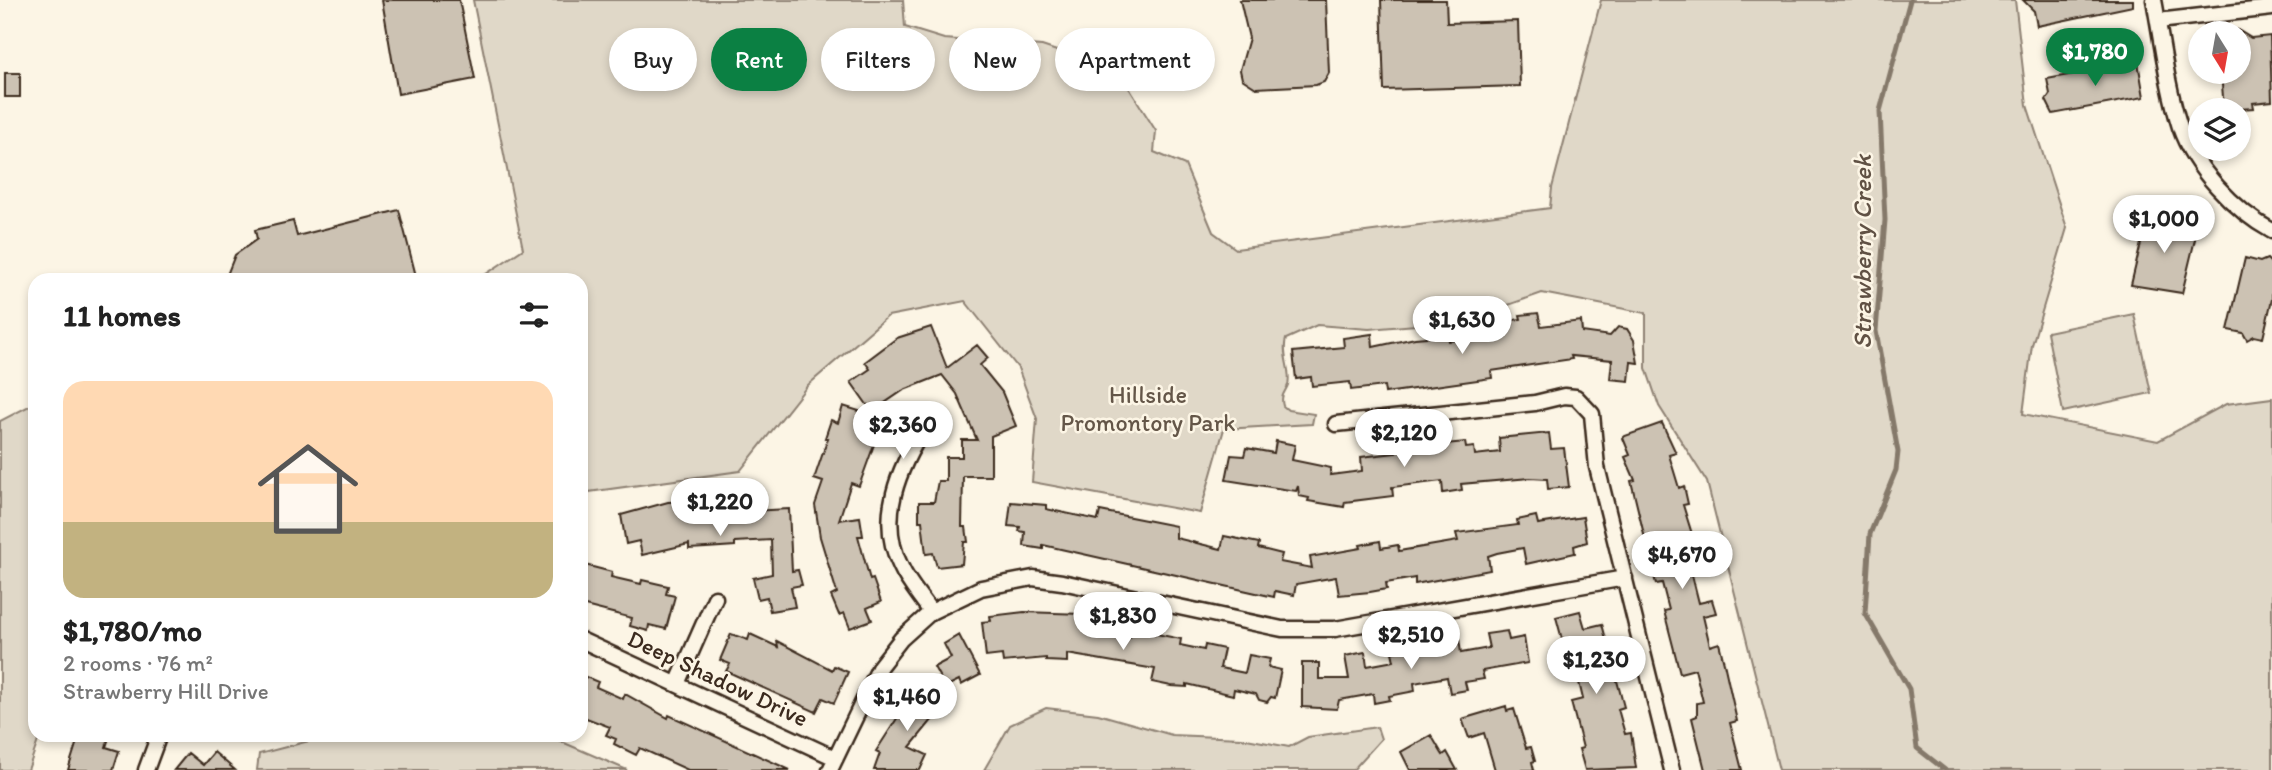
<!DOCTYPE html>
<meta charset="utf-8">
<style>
body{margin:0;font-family:Itim,sans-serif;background:#f6f6f6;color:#222;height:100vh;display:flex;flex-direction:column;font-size:26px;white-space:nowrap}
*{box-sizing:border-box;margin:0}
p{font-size:23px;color:#767676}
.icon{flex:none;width:38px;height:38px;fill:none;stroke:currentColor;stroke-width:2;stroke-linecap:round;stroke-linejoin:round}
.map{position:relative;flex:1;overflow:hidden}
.panel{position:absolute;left:28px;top:273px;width:560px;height:469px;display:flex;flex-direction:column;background:#fff;border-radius:21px;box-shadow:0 4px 10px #0003}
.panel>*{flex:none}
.banner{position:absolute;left:609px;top:28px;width:665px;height:63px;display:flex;gap:14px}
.needle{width:46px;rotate:169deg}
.buttons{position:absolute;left:2188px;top:21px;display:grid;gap:14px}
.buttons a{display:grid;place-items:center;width:63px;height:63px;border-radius:50%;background:#fff;box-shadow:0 4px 10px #0003;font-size:35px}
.price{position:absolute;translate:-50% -60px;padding:0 16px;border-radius:24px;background:#fff;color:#222;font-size:23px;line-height:46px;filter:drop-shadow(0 2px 4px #0008)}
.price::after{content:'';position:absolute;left:50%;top:42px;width:21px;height:16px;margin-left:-10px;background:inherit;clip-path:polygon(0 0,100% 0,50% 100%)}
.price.selected{background:#0b8043;color:#fff}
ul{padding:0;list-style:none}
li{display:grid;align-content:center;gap:14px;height:371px;padding:0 35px}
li+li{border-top:2px solid #e0e0e0}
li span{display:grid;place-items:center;height:217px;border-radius:21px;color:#555}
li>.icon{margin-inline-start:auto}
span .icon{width:126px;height:126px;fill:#fffc;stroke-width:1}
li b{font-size:30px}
h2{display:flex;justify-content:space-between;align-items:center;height:84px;padding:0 35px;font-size:30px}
.tag{padding:0 24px;border-radius:32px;background:#fff;box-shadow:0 4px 10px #0003;font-size:24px;line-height:63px}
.tag.selected{background:#0b8043;color:#fff}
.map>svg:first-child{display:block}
</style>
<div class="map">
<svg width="2272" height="770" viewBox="0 0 2272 770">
<rect width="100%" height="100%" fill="#fcf5e5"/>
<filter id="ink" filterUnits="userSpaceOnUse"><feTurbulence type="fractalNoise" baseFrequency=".0143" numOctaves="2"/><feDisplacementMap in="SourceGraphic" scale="14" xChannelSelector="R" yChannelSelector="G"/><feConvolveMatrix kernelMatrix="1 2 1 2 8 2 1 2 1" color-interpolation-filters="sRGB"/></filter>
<g filter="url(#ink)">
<!-- green -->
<path fill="#e0d8c8" stroke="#8e8173" stroke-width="2" d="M 473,0 L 903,0 L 905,27 L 944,39 L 1042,46 L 1119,72 L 1156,131 L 1154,152 L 1185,165 L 1213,232 L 1236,249 L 1550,208 L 1552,188 L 1601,0 L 2015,0 L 2027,105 L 2067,228 L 2032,345 L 2023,414 L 2158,441 L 2226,404 L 2272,398 L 2272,770 L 1779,770 L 1707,482 L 1659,406 L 1646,368 L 1646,313 L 1542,293 L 1463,321 L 1369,329 L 1317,325 L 1286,339 C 1281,355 1292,372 1288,385 C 1285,393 1280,395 1283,406 L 1288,410 L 1314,414 L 1312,424 L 1224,429 L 1200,513 L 1032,482 L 1037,419 L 1018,368 L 965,301 L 888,316 L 808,385 L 740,471 L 581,493 L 581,280 L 469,280 L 483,276 L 523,249 Z
M 2134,314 L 2151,393 L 2063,412 L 2047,332 Z
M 29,406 L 35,409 L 35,735 L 40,735 L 28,770 L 0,770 L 0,421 Z
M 1046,708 L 1098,714 L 1172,735 L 1241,738 L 1289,747 L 1308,737 L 1377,727 L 1381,739 L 1353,770 L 984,770 L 1010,725 Z
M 332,735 L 546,735 L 627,770 L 257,770 L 259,754 Z"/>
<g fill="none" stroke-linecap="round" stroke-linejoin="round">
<!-- stream -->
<path stroke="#85796b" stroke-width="5" d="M 1910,0 L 1880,111 L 1885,220 L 1876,331 L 1898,452 L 1896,470 L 1870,534 L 1865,613 L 1909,689 L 1917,748 L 1945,770"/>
</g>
<!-- building -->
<path fill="#ccc2b3" stroke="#3b2a1e" stroke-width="2" d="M 382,0 L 459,0 L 475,79 L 398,94 Z
M 1240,0 L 1326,0 L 1329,73 L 1324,82 L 1316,85 L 1256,88 L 1242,79 L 1240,70 L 1249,38 Z
M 1381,0 L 1446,0 L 1447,23 L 1518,21 L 1520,86 L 1384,90 Z
M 2023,0 L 2133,0 L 2133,6 L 2037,26 L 2034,11 Z
M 2238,30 L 2251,38 L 2270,36 L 2272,101 L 2253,103 L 2254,108 L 2224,110 L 2221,72 L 2238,72 Z
M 2138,62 L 2144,97 L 2053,114 L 2046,100 L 2050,94 L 2047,79 Z
M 5,73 L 20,73 L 20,97 L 5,97 Z
M 399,210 L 417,280 L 225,280 L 235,255 L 257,239 L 255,230 L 293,221 L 297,236 Z
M 2148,214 L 2176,220 L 2177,226 L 2197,231 L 2182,293 L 2131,285 Z
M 2245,258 L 2260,262 L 2267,259 L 2272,264 L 2272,299 L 2263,338 L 2254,336 L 2247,340 L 2243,333 L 2228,330 Z
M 1538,313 L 1541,326 L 1581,321 L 1582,332 L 1610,336 L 1618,327 L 1627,329 L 1634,340 L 1638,363 L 1631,362 L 1629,381 L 1610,379 L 1612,360 L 1571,356 L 1572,359 L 1491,371 L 1492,378 L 1385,393 L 1384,386 L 1351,390 L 1350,382 L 1312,386 L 1311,377 L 1296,379 L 1293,352 L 1344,347 L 1343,338 L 1372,334 L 1373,347 L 1415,338 L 1448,335 L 1449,341 L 1505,334 L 1505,321 L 1521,319 L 1520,315 Z
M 931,327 L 947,368 L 977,345 L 988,358 L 980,365 L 1002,392 L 1016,426 L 991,436 L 991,476 L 963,476 L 962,527 L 966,527 L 968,542 L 964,542 L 962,564 L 937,567 L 933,553 L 926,554 L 922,521 L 919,521 L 919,502 L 934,502 L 938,481 L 946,481 L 946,457 L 962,457 L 962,440 L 977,440 L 957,394 L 942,375 L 904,390 L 879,407 L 871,434 L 877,436 L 871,453 L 859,486 L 851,483 L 839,520 L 860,517 L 863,536 L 858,536 L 870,580 L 873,579 L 881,602 L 867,608 L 872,620 L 850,628 L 844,613 L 839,615 L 831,596 L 837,593 L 820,537 L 815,505 L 823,482 L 814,479 L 828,438 L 825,438 L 831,420 L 838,423 L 843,406 L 875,416 L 851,382 L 870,369 L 865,362 L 897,338 Z
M 1662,423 L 1676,453 L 1669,455 L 1679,488 L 1684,486 L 1688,504 L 1683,505 L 1696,547 L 1686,551 L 1699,603 L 1712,600 L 1716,613 L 1703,616 L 1710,646 L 1719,643 L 1724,663 L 1737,721 L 1730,723 L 1742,770 L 1705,770 L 1692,718 L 1697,716 L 1697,703 L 1703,702 L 1695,669 L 1680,673 L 1664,611 L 1669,610 L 1662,583 L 1656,584 L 1631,481 L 1635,480 L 1625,457 L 1630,455 L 1623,438 L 1625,436 Z
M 1549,433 L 1551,449 L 1564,448 L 1569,487 L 1548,489 L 1547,479 L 1530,478 L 1461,484 L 1462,490 L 1443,493 L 1442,481 L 1392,487 L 1393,496 L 1345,502 L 1344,507 L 1308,501 L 1309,498 L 1299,496 L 1298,486 L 1296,491 L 1226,480 L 1231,455 L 1244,456 L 1246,448 L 1274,453 L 1276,441 L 1295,445 L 1292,460 L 1331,468 L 1330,475 L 1362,471 L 1361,457 L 1396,453 L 1395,449 L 1465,442 L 1466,448 L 1474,447 L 1475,455 L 1500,452 L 1499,438 Z
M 704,500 L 727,500 L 727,509 L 747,511 L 789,509 L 792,571 L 798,570 L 802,585 L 791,587 L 795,607 L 770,611 L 767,597 L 758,599 L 753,578 L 772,574 L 771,540 L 735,542 L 735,546 L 706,548 L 689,549 L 689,544 L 642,555 L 639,541 L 626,544 L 621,515 L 668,502 Z
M 1011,502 L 1046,505 L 1046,509 L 1098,520 L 1100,511 L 1176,526 L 1176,538 L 1221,549 L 1224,536 L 1259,543 L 1258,548 L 1282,554 L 1280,562 L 1312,568 L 1310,557 L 1361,548 L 1360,545 L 1380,541 L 1381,548 L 1398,545 L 1399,551 L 1458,541 L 1456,533 L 1518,525 L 1517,520 L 1536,516 L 1538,524 L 1583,517 L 1587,542 L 1574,546 L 1575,553 L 1526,564 L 1523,548 L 1497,553 L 1488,556 L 1490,570 L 1415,584 L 1415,578 L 1386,583 L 1387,589 L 1370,592 L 1339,595 L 1336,577 L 1296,584 L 1294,595 L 1275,591 L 1274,597 L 1043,545 L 1043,549 L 1024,546 L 1025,532 L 1019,531 L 1020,527 L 1008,526 Z
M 581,564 L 612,572 L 611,577 L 641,584 L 642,580 L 668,586 L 666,594 L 675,596 L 666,629 L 649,625 L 648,631 L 630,626 L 632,618 L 581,605 Z
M 1580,611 L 1585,628 L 1602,624 L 1624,707 L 1618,709 L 1625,734 L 1631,733 L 1636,768 L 1585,770 L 1579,749 L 1583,748 L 1571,702 L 1583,699 L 1577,674 L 1567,677 L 1562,660 L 1567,658 L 1556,617 Z
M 1024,612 L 1083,614 L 1100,618 L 1098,629 L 1130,637 L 1132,629 L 1181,639 L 1180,645 L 1204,650 L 1205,645 L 1224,649 L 1220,668 L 1245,673 L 1249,655 L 1270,659 L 1268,667 L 1281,670 L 1275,698 L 1271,697 L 1267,702 L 1259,700 L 1256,694 L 1234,689 L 1233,695 L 1187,684 L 1187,687 L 1171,686 L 1152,682 L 1155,669 L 1067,654 L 1067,662 L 1046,661 L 1046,658 L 1003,662 L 1002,655 L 986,657 L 982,622 L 991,621 L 990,616 Z
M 1507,631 L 1509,640 L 1524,637 L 1528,663 L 1482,671 L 1484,679 L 1465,682 L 1467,690 L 1450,693 L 1447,677 L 1414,683 L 1415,691 L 1389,696 L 1390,700 L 1374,703 L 1373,694 L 1339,700 L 1337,709 L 1302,707 L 1302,663 L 1319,663 L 1319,679 L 1349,679 L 1345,656 L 1365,652 L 1367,666 L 1394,661 L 1392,652 L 1459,639 L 1461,653 L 1489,648 L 1486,634 Z
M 731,634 L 748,640 L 750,634 L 778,647 L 777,641 L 832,670 L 834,666 L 848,672 L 834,703 L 823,698 L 816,712 L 726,671 L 730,664 L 720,660 Z
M 959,635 L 980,675 L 961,685 L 959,680 L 945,687 L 934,667 L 951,658 L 944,644 Z
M 581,675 L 598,682 L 596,687 L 623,699 L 625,694 L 668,718 L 669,715 L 790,770 L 688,770 L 640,748 L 636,755 L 614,744 L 616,739 L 606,735 L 610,727 L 581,716 Z
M 911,684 L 942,708 L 910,747 L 927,755 L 920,770 L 874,770 L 880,753 L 876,751 L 905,706 L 899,701 Z
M 1506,706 L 1507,711 L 1514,709 L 1526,748 L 1531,747 L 1535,761 L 1532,762 L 1534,770 L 1495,770 L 1484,733 L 1469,738 L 1462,719 Z
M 79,735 L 110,735 L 106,747 L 119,751 L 113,770 L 68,770 Z
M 1431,735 L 1441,752 L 1443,755 L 1447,752 L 1457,770 L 1410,770 L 1401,752 Z
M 214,752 L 235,770 L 174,770 L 188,753 L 203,765 Z"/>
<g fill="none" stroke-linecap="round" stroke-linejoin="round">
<defs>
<path id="street" d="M 2154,0 C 2162,42 2167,87 2180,127 C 2194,168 2235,211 2272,231
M 2158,21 L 2272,8
M 1336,424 L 1535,403 L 1564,396 L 1576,397 L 1592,414 L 1597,467 L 1672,770
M 926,425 C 899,467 876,518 901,567 C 908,583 921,597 931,612
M 581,640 L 835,758
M 677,684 L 715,598
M 146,770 L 159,735
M 830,770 L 880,666 L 901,639 L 931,612 L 981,588 L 1033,578 L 1062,582 L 1282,629 L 1335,629 L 1625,578"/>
</defs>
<!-- street casing -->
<use href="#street" stroke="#3b2a1e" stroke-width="19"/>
<!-- street -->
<use href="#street" stroke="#fcf5e5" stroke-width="14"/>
</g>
</g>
<g text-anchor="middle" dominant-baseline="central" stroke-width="5" stroke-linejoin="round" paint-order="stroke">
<!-- park labels -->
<g font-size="24" fill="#645648" stroke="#fcf5e5">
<text x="1148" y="394">Hillside<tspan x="1148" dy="28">Promontory Park</tspan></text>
</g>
<!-- street labels -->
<g font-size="24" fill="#3b2a1e" stroke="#fcf5e5">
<text transform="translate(718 678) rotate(25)">Deep Shadow Drive</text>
</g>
<!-- water labels -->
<g font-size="26" font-style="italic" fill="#605144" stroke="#fcf5e5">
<text transform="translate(1862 252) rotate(-90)">Strawberry Creek</text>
</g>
</g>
</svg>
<div class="buttons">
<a><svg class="needle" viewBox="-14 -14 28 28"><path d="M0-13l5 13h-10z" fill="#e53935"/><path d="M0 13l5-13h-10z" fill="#767676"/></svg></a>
<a><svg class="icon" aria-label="layers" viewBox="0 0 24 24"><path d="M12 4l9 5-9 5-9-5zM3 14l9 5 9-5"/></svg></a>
</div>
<b class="price selected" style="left:2095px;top:88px">$1,780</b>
<b class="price" style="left:2164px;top:255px">$1,000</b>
<b class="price" style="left:1462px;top:356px">$1,630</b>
<b class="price" style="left:903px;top:461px">$2,360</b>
<b class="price" style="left:1404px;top:469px">$2,120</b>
<b class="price" style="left:720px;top:538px">$1,220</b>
<b class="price" style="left:1682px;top:591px">$4,670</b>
<b class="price" style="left:1123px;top:652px">$1,830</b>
<b class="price" style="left:1411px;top:671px">$2,510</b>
<b class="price" style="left:1596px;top:696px">$1,230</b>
<b class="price" style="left:907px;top:733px">$1,460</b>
<div class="banner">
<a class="tag">Buy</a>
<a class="tag selected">Rent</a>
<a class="tag">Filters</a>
<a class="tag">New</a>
<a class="tag">Apartment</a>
</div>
<section class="panel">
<h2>11 homes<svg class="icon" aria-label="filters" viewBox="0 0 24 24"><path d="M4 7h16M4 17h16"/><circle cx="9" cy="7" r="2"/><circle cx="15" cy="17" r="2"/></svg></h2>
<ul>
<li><span style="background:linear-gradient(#ffd9b3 65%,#c2b280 0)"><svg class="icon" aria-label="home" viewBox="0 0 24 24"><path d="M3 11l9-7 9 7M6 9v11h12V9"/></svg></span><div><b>$1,780/mo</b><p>2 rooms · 76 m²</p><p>Strawberry Hill Drive</p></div></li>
</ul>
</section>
</div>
